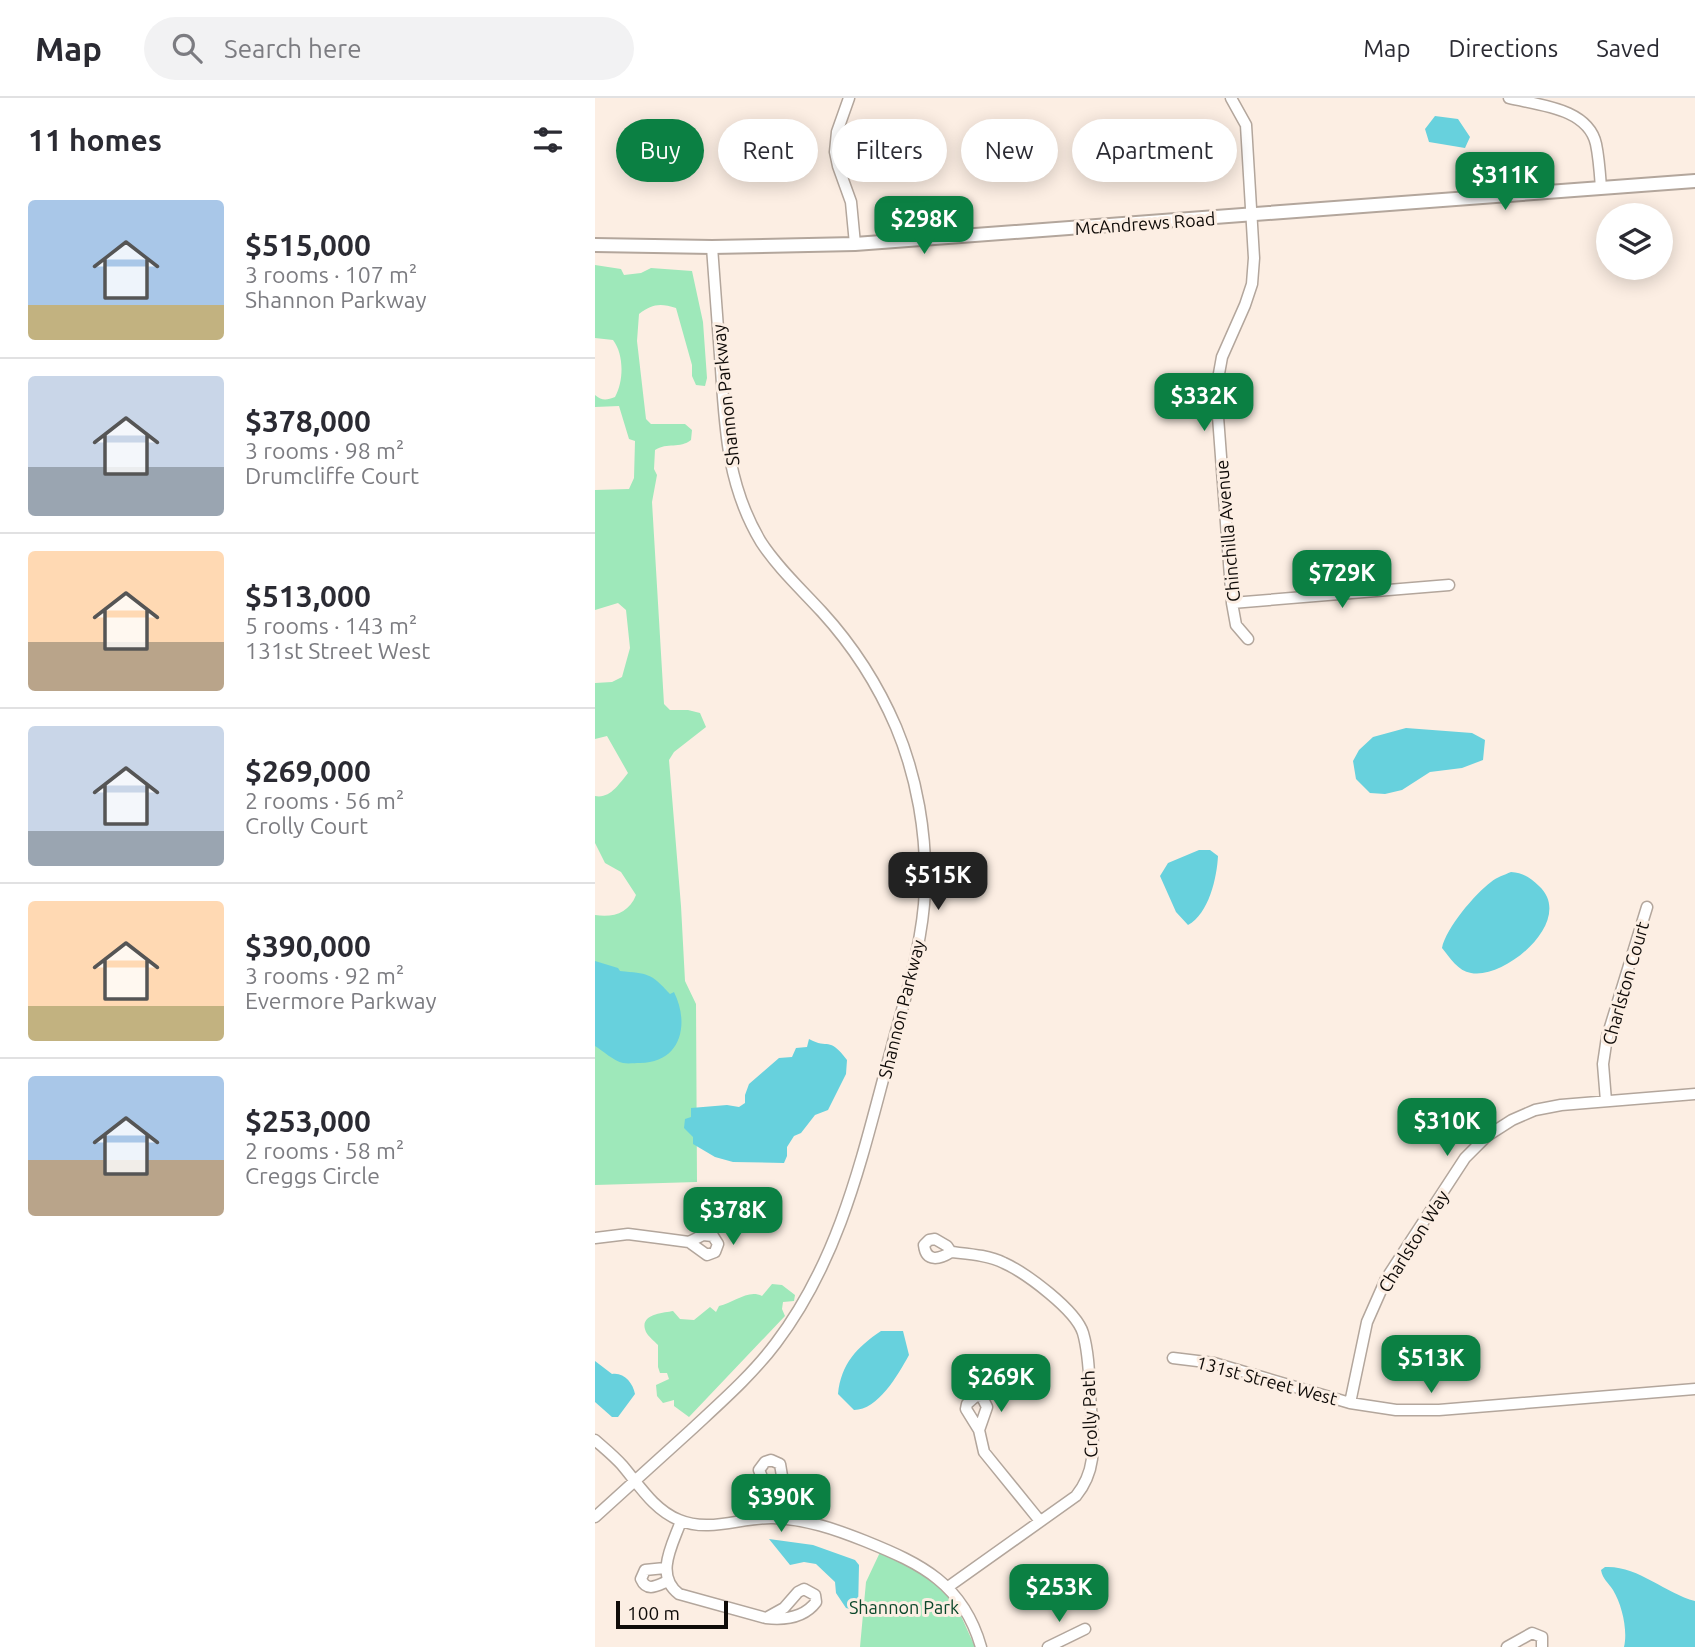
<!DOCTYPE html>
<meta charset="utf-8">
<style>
body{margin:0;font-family:Ubuntu,sans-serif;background:#f2f2f3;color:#2b2b33;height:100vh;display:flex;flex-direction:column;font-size:26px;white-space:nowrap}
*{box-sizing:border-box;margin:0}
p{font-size:23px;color:#7c7c81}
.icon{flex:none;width:38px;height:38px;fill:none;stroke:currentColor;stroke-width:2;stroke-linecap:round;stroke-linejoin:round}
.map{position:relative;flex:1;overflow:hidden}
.drawer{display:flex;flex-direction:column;background:#fff;width:595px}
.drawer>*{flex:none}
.top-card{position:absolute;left:21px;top:21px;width:665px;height:63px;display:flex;gap:14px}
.buttons{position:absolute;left:1001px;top:105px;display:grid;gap:14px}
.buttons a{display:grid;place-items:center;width:77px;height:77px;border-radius:50%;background:#fff;box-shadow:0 4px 18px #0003;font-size:35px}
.scale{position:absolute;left:21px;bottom:18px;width:112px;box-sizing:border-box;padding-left:7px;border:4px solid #0f0b08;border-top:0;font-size:19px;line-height:24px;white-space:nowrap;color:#0f0b08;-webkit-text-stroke:5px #fceee3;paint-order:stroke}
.price{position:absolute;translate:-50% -60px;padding:0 16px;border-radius:14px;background:#0b8043;color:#fff;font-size:23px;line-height:46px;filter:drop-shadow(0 2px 4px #0008)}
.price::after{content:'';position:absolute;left:50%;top:42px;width:21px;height:16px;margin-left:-10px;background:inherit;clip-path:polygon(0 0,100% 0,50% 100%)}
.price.selected{background:#222;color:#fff}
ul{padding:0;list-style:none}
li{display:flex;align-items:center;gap:21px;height:175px;padding:0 28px}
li+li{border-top:2px solid #e1e1e2}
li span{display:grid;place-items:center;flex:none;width:196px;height:140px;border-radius:7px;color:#555}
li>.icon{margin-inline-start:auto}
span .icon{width:84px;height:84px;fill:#fffc;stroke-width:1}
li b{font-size:30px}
h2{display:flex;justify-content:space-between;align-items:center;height:84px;padding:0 28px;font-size:30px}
.chip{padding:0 24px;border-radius:32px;background:#fff;box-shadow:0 4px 18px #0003;font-size:24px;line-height:63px}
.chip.selected{background:#0b8043;color:#fff}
header{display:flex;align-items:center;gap:42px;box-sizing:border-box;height:98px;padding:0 35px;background:#fff;border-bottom:2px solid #e1e1e2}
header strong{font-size:33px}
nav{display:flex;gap:38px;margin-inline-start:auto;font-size:24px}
.search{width:490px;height:63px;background:#f2f2f3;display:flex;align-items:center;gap:18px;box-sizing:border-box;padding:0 24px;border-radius:38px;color:#7c7c81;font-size:26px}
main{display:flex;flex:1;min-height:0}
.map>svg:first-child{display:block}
</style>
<header>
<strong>Map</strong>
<div class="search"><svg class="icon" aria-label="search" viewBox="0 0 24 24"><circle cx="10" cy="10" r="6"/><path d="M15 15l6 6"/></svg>Search here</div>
<nav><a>Map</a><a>Directions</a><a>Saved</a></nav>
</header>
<main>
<section class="drawer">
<h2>11 homes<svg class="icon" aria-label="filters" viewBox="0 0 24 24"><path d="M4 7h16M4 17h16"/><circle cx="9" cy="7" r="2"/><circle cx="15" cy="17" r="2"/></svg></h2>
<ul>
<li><span style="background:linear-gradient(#a9c7e8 75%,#c2b280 0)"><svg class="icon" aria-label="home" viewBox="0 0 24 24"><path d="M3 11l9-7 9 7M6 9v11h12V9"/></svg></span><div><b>$515,000</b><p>3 rooms · 107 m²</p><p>Shannon Parkway</p></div></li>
<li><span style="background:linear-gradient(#c9d6e8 65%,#9aa5b1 0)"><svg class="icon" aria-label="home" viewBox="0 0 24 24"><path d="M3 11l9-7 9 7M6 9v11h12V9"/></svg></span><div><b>$378,000</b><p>3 rooms · 98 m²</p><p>Drumcliffe Court</p></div></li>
<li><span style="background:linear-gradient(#ffd9b3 65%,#b9a48a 0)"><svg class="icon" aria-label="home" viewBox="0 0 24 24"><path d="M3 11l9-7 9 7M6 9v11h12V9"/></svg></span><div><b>$513,000</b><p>5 rooms · 143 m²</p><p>131st Street West</p></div></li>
<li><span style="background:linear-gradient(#c9d6e8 75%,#9aa5b1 0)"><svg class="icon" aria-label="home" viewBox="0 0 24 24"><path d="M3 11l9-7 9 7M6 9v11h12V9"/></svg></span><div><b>$269,000</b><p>2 rooms · 56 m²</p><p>Crolly Court</p></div></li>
<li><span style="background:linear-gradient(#ffd9b3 75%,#c2b280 0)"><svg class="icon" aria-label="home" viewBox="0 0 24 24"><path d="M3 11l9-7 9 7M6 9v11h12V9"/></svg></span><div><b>$390,000</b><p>3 rooms · 92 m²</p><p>Evermore Parkway</p></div></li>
<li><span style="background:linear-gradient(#a9c7e8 60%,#b9a48a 0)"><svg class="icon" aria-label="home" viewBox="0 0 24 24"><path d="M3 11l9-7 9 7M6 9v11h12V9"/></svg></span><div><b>$253,000</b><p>2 rooms · 58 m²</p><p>Creggs Circle</p></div></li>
</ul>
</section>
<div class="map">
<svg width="1100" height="1549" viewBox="0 0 1100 1549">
<rect width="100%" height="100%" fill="#fceee3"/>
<!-- green -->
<path fill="#9ee8ba" d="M 0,167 L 26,171 L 29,177 L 46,175 L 56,170 L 97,173 L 108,224 L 112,280 L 110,288 L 101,287 L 97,278 L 97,267 L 81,210 C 65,205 57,206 44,216 L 42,243 L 51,321 L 56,326 L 90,326 L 97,332 L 96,342 C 85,351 72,344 60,352 L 59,371 L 62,377 L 57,404 L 69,606 L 75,612 L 93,612 L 105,615 L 111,629 L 79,654 L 74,662 L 86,808 L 90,883 L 101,906 L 102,1084 L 0,1087 L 0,817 C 18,820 34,815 41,797 L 26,774 L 10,765 L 0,745 L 0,698 C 15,701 24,686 33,675 L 12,638 L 0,641 L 0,585 L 17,584 L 27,579 L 35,550 L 31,512 L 23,505 L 0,512 L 0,392 L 34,391 L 39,380 L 40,343 L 34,341 L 24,308 L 0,309 L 0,297 C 7,303 12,302 20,299 C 29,283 29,256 18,242 L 0,240 Z
M 177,1186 L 187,1187 L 200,1197 L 199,1203 L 188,1204 L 187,1211 L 190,1218 L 94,1319 L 79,1308 L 79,1302 L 68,1305 L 62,1298 L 61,1287 L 74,1281 L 72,1275 L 65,1275 L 63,1269 L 63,1247 C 59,1243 53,1238 51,1234 C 43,1216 68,1215 78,1213 L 85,1221 L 99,1222 L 115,1209 L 121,1214 L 124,1208 C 139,1205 153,1191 167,1198 Z
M 287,1450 L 353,1489 L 380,1549 L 265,1549 L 271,1484 Z"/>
<!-- water -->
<path fill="#67d1dd" d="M 840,18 L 863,21 L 875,39 L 870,50 L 834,44 L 830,31 Z
M 811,630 L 877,635 L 890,642 L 888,662 L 867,670 L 835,674 L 807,692 L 790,696 L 775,695 L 761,681 L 758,663 L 764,652 L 778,639 Z
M 604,752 L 615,752 L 623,758 C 622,779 614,816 593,827 L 581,814 L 565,778 L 573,765 Z
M 916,774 C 928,775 935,779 944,788 C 981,822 910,882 876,875 C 863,873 855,860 847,850 C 851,830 880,796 896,784 C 902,779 909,777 916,774 Z
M 0,863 L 23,870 L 25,873 C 53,876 55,874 75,896 L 79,894 C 95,926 86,965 45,965 C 40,965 33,966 28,965 C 19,963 8,953 0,948 Z
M 214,941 C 234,952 233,937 252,962 L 251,976 L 233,1012 L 220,1017 L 206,1035 L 199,1038 L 192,1049 L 192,1058 L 189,1065 L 138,1064 L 120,1059 L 98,1046 L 98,1039 L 89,1030 L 90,1021 L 96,1019 L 96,1010 L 132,1007 L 144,1009 L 150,1005 L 150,997 L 154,986 L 184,960 L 197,959 L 201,950 L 212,949 Z
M 286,1233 L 308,1233 L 314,1257 C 303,1277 283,1312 259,1312 L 243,1296 C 246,1266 262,1249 286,1233 Z
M 0,1263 L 17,1276 C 29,1274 38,1285 40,1296 L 23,1319 L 17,1319 L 0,1304 Z
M 174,1441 L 218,1447 L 260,1462 L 264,1467 L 263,1513 L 251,1510 L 241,1495 L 240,1484 L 221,1466 L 209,1464 L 195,1467 Z
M 1010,1469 C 1042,1467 1070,1495 1100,1503 L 1100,1549 L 1029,1549 C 1033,1532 1027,1507 1018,1492 C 1013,1484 1008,1482 1006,1472 Z"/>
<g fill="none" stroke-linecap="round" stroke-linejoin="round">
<defs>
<path id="minor" d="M 254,0 L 242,34 L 240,54 L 243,68 L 256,104 L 260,146
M 636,0 L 651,27 L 659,160 L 657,186 L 650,207 L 627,259 L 621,292 L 637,505 L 641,527 L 653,541
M 914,0 C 943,7 993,10 1001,46 C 1004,60 1005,76 1006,90
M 637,505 L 854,487
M 1011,1003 L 1008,966 L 1012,939 L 1052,809
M 0,1140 L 33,1136 L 64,1140 L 94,1144 L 112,1157 L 120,1154 L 123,1146 L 118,1138 L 108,1137 L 94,1144
M 578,1260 L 619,1265 L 755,1305 L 801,1312 L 844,1312 L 1100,1291
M 755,1305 L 772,1224 L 791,1181 L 870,1060 L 892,1038 L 917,1022 L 940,1012 L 966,1007 L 1100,996
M 384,1332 L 371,1311 L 372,1306 L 381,1298 L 387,1299 L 392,1309 L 384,1332 L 389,1354 L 445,1423
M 0,1342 C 9,1350 19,1358 27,1367 C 44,1387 59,1412 84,1422 C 115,1435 146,1419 178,1420 C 211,1421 240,1431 270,1443 C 327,1466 368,1486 386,1549
M 176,1390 L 169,1384 L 164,1372 L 170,1364 L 176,1362 L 185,1366 L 187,1378 L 176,1390 L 177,1420
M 0,1419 C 32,1390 64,1361 96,1332 C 126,1304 157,1277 181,1245 C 247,1158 268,1054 296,952 C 310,899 328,846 330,791 C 332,737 322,679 301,629 C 283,587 258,548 227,514 C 206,491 183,470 166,444 C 133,389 130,334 126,271 C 123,230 120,190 117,149
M 86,1423 C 78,1446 59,1477 84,1496 L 171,1520 C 189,1522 209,1520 221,1504 L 220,1497 L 209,1491 L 203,1494 L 189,1510 L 171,1520
M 70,1470 L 50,1472 L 46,1481 C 52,1495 63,1487 73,1483
M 353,1489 L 481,1398 C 503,1371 498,1343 496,1310 C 494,1286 495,1259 488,1235 C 481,1212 431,1175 409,1165 C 393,1157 373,1156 356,1154 L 352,1148 L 340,1141 L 334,1142 L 329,1147 C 331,1165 345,1161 356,1154
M 453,1549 L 490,1531
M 912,1549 L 937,1535 L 947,1539 L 947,1549"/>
<path id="major" d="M 0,147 L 117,149 L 260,146 L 1100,83"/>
</defs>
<!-- minor casing -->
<use href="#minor" stroke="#b3a69c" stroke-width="13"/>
<!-- major casing -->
<use href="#major" stroke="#b3a69c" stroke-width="16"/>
<!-- minor -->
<use href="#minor" stroke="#fff" stroke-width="10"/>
<!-- major -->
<use href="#major" stroke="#fff" stroke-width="12"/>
</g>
<g text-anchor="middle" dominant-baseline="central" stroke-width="6" stroke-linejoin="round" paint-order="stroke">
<!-- street labels -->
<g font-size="18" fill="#0f0b08" stroke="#fceee3">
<text transform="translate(550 125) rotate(-4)">McAndrews Road</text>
<text transform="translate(130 297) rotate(-96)">Shannon Parkway</text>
<text transform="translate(632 433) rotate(-95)">Chinchilla Avenue</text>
<text transform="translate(1030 885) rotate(-74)">Charlston Court</text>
<text transform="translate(306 911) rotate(-76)">Shannon Parkway</text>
<text transform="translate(818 1143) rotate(-58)">Charlston Way</text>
<text transform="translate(672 1282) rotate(15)">131st Street West</text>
<text transform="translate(494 1316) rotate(-92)">Crolly Path</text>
</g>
<!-- park labels -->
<g font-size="18" fill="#0b472a" stroke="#fceee3">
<text x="309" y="1509">Shannon Park</text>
</g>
</g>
</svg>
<div class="buttons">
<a><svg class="icon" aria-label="layers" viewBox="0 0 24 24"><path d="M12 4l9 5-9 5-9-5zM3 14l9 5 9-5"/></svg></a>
</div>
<div class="scale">100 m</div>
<b class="price" style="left:910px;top:114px">$311K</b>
<b class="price" style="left:329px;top:158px">$298K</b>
<b class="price" style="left:609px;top:335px">$332K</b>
<b class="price" style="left:747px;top:512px">$729K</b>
<b class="price selected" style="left:343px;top:814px">$515K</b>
<b class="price" style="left:852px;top:1060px">$310K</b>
<b class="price" style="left:138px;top:1149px">$378K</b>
<b class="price" style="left:836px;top:1297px">$513K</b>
<b class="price" style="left:406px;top:1316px">$269K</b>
<b class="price" style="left:186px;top:1436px">$390K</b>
<b class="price" style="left:464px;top:1526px">$253K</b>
<div class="top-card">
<a class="chip selected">Buy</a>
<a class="chip">Rent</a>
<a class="chip">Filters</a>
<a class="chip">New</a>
<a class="chip">Apartment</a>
</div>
</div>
</main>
